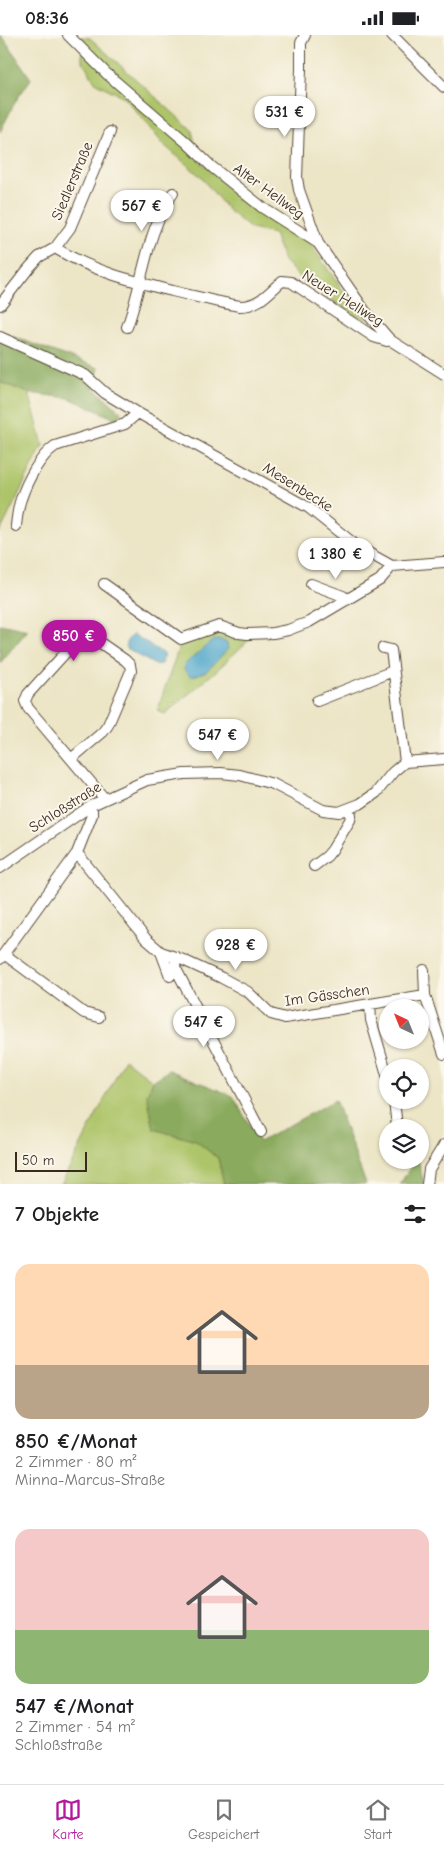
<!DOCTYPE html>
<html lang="de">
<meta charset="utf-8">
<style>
body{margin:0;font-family:"Comic Neue",sans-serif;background:#f2f2f2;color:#202124;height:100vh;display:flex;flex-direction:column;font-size:19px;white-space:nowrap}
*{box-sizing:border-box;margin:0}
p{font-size:16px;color:#757577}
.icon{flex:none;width:28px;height:28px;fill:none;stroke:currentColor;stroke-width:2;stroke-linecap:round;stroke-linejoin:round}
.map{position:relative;height:1149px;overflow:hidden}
.sheet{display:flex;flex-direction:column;background:#fff;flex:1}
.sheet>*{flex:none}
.needle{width:32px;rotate:317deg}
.tools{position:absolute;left:379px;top:964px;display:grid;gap:10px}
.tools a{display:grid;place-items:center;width:50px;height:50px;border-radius:50%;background:#fff;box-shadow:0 1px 4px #0004;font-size:25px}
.scale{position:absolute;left:15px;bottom:12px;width:72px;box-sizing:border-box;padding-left:5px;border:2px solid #3b2a1e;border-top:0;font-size:14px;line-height:18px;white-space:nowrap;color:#3b2a1e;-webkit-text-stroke:4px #fbf7ec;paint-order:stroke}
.price{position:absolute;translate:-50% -42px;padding:0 11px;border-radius:18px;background:#fff;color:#222;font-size:16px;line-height:32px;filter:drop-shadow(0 1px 2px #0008)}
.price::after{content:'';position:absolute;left:50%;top:30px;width:15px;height:11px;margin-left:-8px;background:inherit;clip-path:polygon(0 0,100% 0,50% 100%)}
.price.selected{background:#b5179e;color:#fff}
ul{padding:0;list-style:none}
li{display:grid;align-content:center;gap:10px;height:265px;padding:0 15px}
li span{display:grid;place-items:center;height:155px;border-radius:15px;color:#555}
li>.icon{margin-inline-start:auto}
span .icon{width:90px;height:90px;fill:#fffc;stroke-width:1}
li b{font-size:21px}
h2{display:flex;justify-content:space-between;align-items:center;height:60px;padding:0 15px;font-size:21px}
.status{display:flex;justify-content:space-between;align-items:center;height:35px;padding:0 25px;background:#fff;direction:ltr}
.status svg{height:14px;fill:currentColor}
.menu{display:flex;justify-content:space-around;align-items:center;height:70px;border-top:1px solid #e0e0e0;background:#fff;font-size:14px;color:#757577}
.menu a{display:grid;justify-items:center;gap:2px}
.menu .selected{color:#b5179e}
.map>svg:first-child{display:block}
</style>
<div class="status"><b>08:36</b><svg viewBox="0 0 49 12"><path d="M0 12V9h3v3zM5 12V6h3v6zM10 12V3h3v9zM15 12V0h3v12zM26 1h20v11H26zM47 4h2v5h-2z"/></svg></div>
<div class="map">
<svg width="444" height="1149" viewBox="0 0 444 1149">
<rect width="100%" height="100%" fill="#fbf7ec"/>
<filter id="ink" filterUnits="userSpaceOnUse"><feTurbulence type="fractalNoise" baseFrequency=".02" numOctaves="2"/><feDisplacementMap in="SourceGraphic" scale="10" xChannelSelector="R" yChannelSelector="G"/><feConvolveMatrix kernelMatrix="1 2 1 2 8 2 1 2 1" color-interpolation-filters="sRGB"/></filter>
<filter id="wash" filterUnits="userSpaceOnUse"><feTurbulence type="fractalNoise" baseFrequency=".0096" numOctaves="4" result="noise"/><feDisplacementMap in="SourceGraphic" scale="20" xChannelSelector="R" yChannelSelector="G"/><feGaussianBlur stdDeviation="1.12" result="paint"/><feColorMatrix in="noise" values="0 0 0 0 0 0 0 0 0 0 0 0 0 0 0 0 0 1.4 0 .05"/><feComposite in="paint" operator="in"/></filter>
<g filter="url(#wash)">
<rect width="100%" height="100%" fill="#ece5c6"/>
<!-- green -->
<path fill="#adc469" stroke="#747744" d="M 81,2 L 90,3 L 192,95 L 199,126 L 308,206 L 346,260 L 373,292 L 303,246 L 284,226 L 274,199 L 251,194 L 228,175 L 200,141 L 164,110 L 124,62 L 96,48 L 82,25 Z
M 0,347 L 29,358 L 43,410 L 0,497 Z
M 219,596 L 251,603 L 215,637 L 165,679 L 157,676 L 180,609 Z
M 125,1024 L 153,1046 L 147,1059 L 154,1094 L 196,1106 L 218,1123 L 224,1149 L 61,1149 Z"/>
<!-- forest -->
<path fill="#8aaa5d" stroke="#626a3e" d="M 0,0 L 5,5 L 31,44 L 15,67 L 0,97 Z
M 0,297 L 99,333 L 94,353 L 121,377 L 120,386 L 69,363 L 29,358 L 0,347 Z
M 0,589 L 28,595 L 0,628 Z
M 169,1035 L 233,1061 L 259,1107 L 335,1065 L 366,1149 L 224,1149 L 218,1123 L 196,1106 L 154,1094 L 147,1059 L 153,1046 Z
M 415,1125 L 418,1125 L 424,1149 L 400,1149 Z"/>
<!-- water -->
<path fill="#4ea6cb" stroke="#446874" d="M 133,599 L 164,619 L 161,629 L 155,630 L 126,613 L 126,607 Z
M 213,605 L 222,605 L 227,608 L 228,614 L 207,636 L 191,642 L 184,635 L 185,629 Z"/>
</g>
<g filter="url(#ink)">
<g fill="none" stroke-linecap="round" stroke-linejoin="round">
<defs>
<path id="minor" d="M 68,0 L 107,39 L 186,107 L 212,132 L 263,173 L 318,208 L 365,276 L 390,305 L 444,339
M 305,0 L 301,8 L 301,34 L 297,143 L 299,155 L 318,208
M 392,0 L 444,52
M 55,213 C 93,236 129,245 172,256 C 194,261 217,267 240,271 C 259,271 268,258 282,246 L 291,247 L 374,302 L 387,306 L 390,305
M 0,270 L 29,233 L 39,222 L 55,213 L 70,193 L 110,97
M 127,292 C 143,249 146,196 173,158
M 0,302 L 85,340 L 105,358 L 138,378 L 309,473 L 358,512 L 392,531 L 444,527
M 16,491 C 17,482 18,472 21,464 C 27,446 40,421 55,411 L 125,389 L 138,378
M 104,549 L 181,604 L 219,591 L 239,598 L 247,599 L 273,598 L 288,595 L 309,587 L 363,555 L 380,545 L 392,531
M 311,549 L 343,561 L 347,565
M 383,613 L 391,615 L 405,727
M 317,666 L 393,636
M 71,724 L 103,697 L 108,690 L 131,636 L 130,630 L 125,625 L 92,602 L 84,599 L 77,605 L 28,659 L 25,666 L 28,673 L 104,763
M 77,818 L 146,904 L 161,917 L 183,925 L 222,943 L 248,957 L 271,979 L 285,983 L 425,960
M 314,831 L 327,821 L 332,815 L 350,785 L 351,780 L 350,774
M 0,833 L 92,770 L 147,745 L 184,739 L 221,738 L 240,740 L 273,749 L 323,775 L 339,777 L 360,769 L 376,758 L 393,737 L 405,727 L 444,724
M 161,917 L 170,941
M 4,919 L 84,978 L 99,982
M 176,922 L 175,932 L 261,1097
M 0,924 L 77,818 L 92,780 L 92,770
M 424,935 L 425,960 L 444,1019
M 370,969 L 371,985 L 388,1043
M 394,1065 L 397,1092
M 427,1149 L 429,1134 L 444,1110"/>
</defs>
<!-- minor casing -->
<use href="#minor" stroke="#564637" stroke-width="12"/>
<!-- minor -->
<use href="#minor" stroke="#fff" stroke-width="10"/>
</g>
</g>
<g text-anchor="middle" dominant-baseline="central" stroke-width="4" stroke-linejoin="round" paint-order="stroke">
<!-- street labels -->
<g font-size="15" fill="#3b2a1e" stroke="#fbf7ec">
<text transform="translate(72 146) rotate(-67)">Siedlerstraße</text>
<text transform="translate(269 156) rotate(36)">Alter Hellweg</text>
<text transform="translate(343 263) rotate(32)">Neuer Hellweg</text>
<text transform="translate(298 452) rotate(32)">Mesenbecke</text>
<text transform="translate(65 772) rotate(-32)">Schloßstraße</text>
<text transform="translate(327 960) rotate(-8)">Im Gässchen</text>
</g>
</g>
</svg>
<div class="tools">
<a><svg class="needle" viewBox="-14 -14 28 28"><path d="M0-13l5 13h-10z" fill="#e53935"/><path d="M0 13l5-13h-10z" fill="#757577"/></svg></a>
<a><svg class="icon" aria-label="locate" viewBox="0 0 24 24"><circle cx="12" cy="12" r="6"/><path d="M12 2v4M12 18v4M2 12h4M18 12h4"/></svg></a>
<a><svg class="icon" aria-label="layers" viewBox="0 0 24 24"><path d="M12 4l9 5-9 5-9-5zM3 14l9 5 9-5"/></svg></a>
</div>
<div class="scale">50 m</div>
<b class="price" style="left:285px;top:103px">531 €</b>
<b class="price" style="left:142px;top:197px">567 €</b>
<b class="price" style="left:336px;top:545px">1 380 €</b>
<b class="price selected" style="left:74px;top:627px">850 €</b>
<b class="price" style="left:218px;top:726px">547 €</b>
<b class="price" style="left:236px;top:936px">928 €</b>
<b class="price" style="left:204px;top:1013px">547 €</b>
</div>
<section class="sheet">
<h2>7 Objekte<svg class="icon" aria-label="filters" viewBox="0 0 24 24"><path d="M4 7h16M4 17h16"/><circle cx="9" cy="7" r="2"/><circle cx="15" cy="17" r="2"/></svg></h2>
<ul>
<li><span style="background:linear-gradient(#ffd9b3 65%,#b9a48a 0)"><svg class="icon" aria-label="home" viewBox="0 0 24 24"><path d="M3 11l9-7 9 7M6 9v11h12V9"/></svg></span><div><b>850 €/Monat</b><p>2 Zimmer · 80 m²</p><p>Minna-Marcus-Straße</p></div></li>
<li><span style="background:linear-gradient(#f6c9c9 65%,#8fb573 0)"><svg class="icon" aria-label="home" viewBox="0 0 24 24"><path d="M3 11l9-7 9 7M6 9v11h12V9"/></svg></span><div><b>547 €/Monat</b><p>2 Zimmer · 54 m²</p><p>Schloßstraße</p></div></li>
</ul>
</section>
<nav class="menu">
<a class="selected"><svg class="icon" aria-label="map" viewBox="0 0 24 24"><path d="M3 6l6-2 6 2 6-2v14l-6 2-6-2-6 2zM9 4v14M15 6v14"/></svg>Karte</a>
<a><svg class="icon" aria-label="saved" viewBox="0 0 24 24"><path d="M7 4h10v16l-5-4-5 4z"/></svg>Gespeichert</a>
<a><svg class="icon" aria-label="home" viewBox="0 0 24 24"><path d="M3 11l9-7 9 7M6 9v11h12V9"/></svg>Start</a>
</nav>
